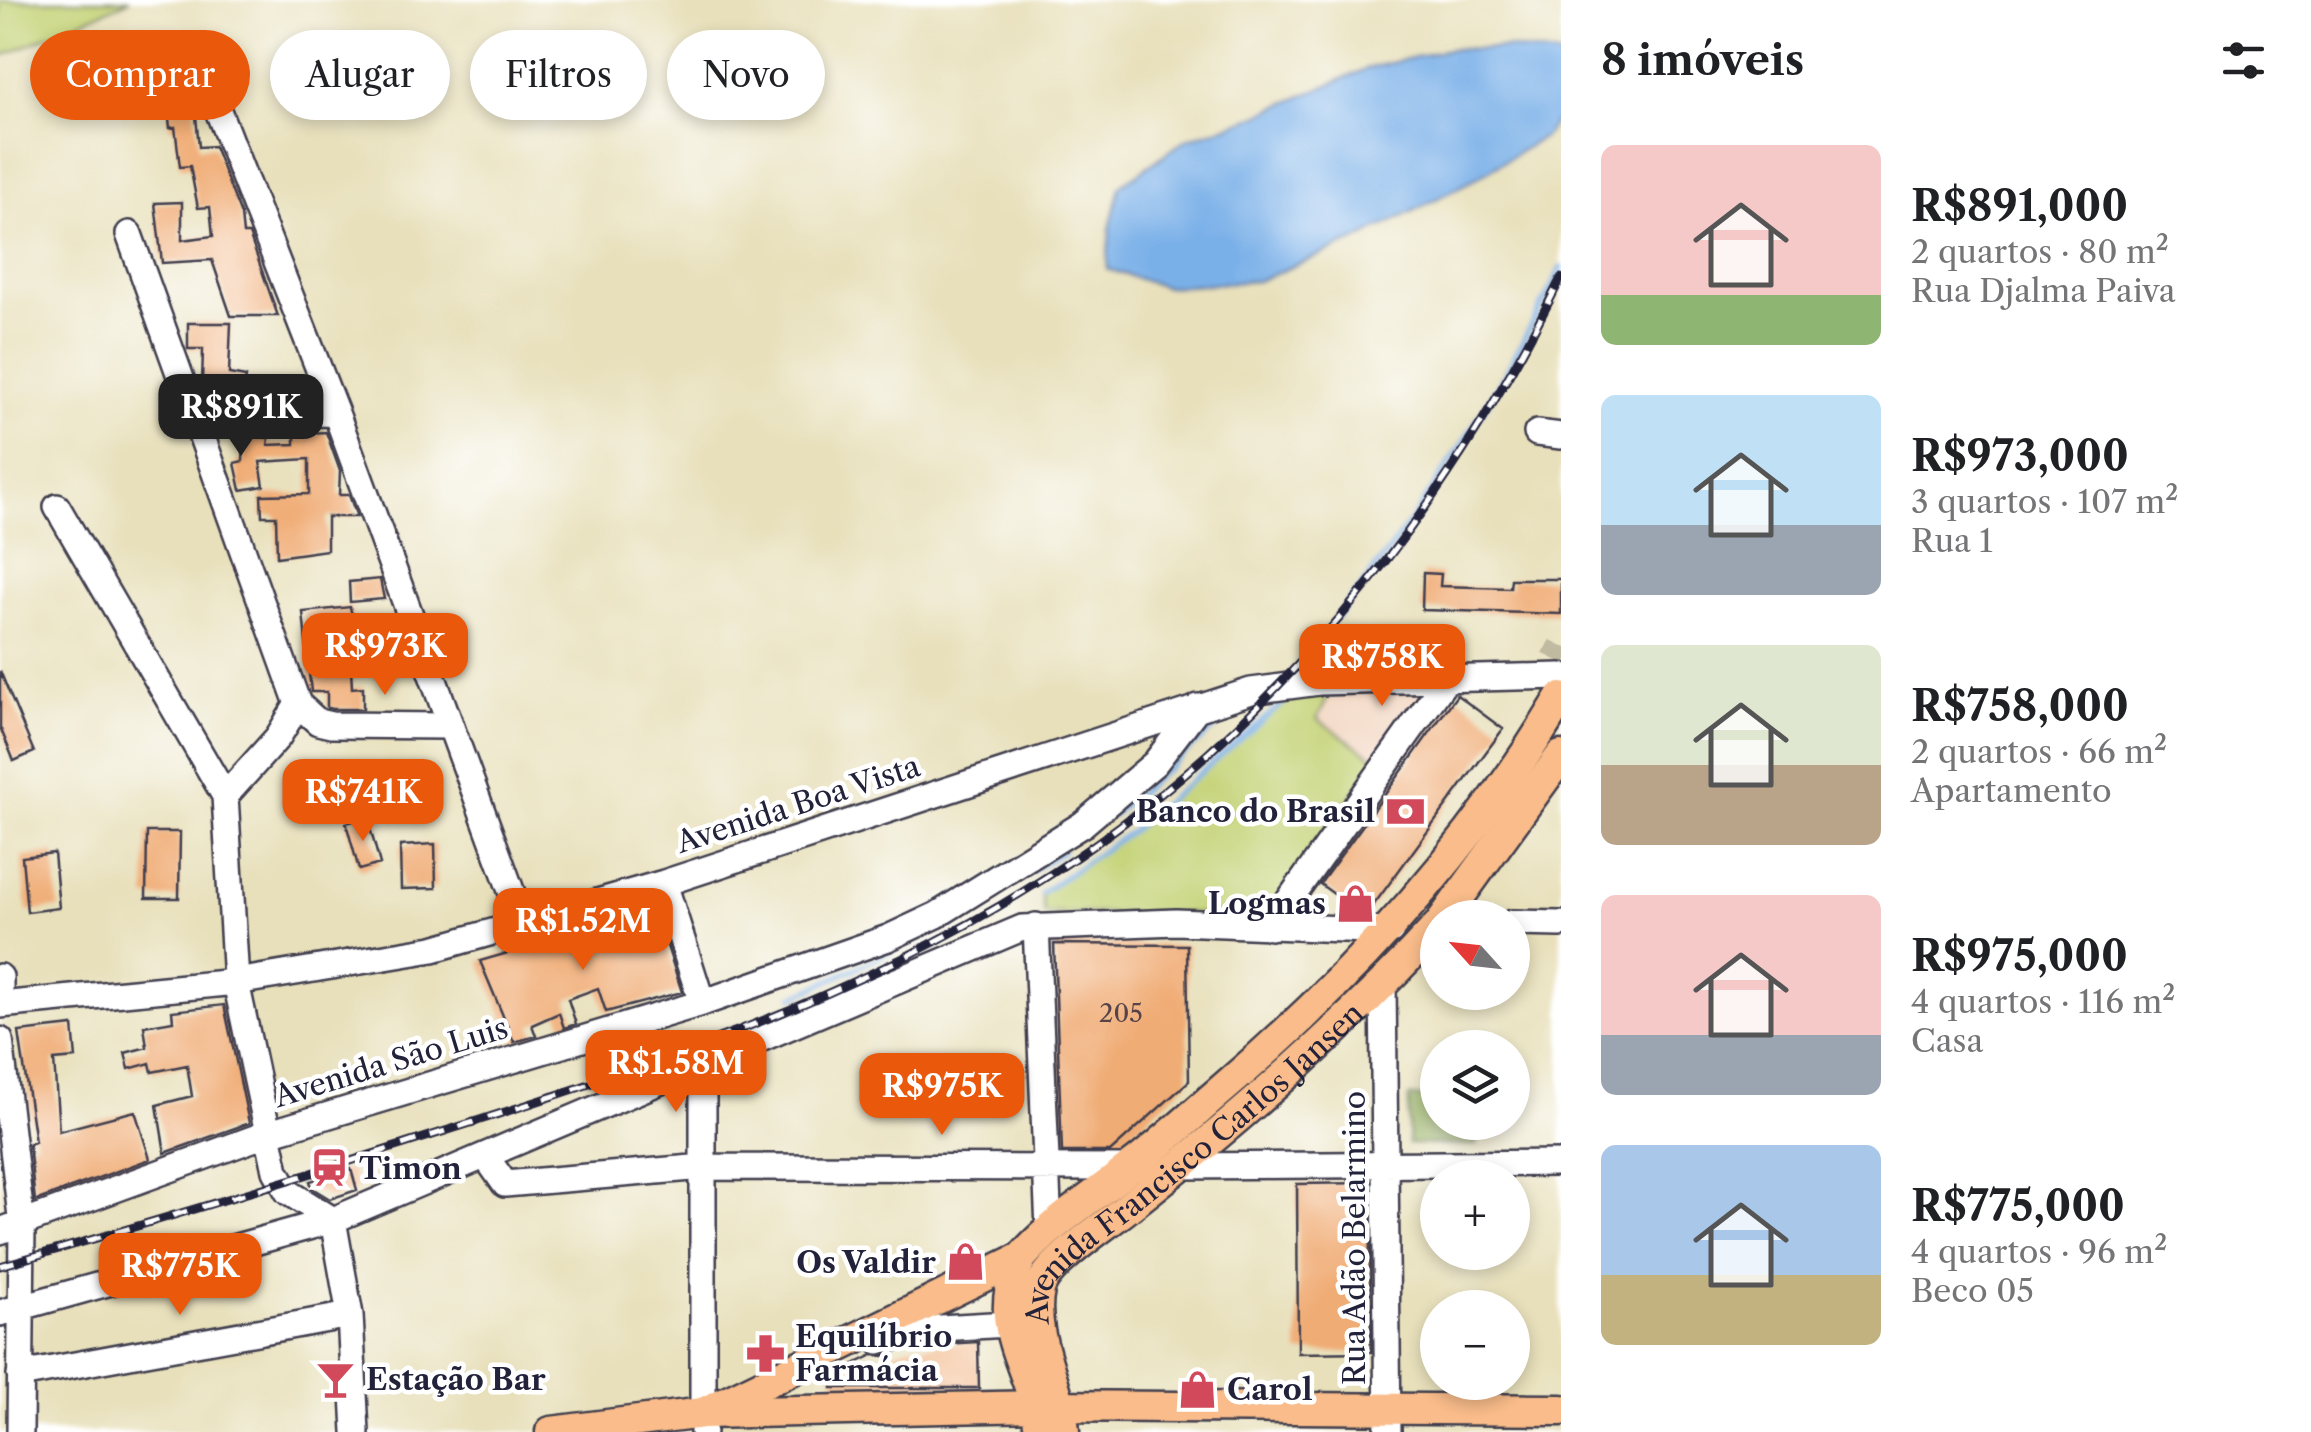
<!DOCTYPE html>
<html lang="pt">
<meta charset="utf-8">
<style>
body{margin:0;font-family:"Libre Caslon Text",serif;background:#f2f2f2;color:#202124;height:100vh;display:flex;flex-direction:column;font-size:38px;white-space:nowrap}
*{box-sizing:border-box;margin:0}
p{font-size:32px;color:#757577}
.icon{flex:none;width:55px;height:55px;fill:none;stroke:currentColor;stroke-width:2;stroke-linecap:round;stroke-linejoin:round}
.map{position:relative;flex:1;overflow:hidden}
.drawer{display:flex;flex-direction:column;background:#fff;width:750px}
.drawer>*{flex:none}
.banner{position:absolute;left:30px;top:30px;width:950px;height:90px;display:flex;gap:20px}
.needle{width:65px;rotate:297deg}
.controls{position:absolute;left:1420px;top:900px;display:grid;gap:20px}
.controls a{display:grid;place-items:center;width:110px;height:110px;border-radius:50%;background:#fff;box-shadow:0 5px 15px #0003;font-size:50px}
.price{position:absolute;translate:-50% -85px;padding:0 22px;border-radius:20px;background:#ea580c;color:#fff;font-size:32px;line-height:65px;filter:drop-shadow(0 2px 5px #0008)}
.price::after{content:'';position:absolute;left:50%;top:60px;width:30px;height:22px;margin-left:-15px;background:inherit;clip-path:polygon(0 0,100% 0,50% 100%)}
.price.active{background:#222;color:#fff}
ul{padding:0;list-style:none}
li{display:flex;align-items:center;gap:30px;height:250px;padding:0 40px}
li span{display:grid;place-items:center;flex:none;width:280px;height:200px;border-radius:15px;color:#555}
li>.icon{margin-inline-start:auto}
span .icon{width:120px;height:120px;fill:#fffc;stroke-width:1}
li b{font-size:42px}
h2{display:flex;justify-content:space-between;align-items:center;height:120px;padding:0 40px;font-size:42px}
.pill{padding:0 35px;border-radius:45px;background:#fff;box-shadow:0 5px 15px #0003;font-size:35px;line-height:90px}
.pill.active{background:#ea580c;color:#fff}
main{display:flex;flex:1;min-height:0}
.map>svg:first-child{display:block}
</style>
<main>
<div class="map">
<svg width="1561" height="1432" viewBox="0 0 1561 1432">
<rect width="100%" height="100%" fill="#fff"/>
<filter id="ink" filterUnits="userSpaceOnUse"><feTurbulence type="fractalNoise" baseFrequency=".01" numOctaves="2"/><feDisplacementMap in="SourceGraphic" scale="20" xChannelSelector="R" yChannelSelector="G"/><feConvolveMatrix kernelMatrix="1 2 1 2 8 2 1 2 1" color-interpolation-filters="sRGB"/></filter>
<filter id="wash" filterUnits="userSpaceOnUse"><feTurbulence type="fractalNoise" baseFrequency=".0048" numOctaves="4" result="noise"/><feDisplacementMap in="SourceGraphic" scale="40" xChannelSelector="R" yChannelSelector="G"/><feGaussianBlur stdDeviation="2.25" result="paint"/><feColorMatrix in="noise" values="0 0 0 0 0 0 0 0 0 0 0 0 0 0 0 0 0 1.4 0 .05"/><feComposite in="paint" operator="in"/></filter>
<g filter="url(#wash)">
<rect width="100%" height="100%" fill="#e8e0bb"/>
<!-- built -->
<path fill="#f2d4be" d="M 1418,692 L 1421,700 L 1378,760 L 1316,719 L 1330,693 Z"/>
<!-- green -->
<path fill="#c3d173" stroke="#727a57" stroke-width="2.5" d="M 0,0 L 130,0 L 0,57 Z
M 1298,692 L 1330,693 L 1317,719 L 1378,760 L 1267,914 L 1044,913 L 1041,893 L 1131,831 Z"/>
<!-- forest -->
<path fill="#9ab365" stroke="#5e6a50" stroke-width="2.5" d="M 1409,1097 L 1437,1097 L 1438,1122 L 1477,1123 L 1476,1145 L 1408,1144 Z"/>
<!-- water -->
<path fill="#7ab0e8" stroke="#4e6992" stroke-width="2.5" d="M 1508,48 L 1561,56 L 1561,114 L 1545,136 L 1473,180 L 1355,241 L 1257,281 L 1165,287 L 1107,269 L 1110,229 L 1120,186 L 1187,139 L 1246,120 L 1366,69 L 1448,49 Z"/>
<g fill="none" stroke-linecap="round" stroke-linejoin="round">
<!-- stream -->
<path stroke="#7ab0e8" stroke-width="5" d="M 1337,617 C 1426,509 1499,393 1561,268
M 1112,816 L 1240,706
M 1041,893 L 1131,831 L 1294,694
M 793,997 L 947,926 L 1063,851"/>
</g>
<g id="blocks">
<!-- building -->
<path fill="#f0ac75" d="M 195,106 L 199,147 L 214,146 L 241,215 L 243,234 L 249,234 L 278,316 L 231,316 L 212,260 L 162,263 L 155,203 L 182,202 L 182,240 L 213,236 L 210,207 L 198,208 L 190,166 L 180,167 L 175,127 L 170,128 L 168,109 Z
M 188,323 L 231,323 L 229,374 L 246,377 L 244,391 L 202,384 L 203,349 L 188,349 Z
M 326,432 L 340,471 L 339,495 L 349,495 L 357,517 L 327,517 L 327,550 L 277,557 L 276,516 L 262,516 L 261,495 L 309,494 L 309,459 L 260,462 L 264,486 L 241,490 L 235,463 L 243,461 L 244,436 L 269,438 L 268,445 L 295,444 L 295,434 Z
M 1423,573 L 1441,574 L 1440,586 L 1510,588 L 1511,579 L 1561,579 L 1561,614 L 1422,610 Z
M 380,579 L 384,599 L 350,602 L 349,582 Z
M 350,607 L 355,628 L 349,630 L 352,688 L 363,687 L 363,709 L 333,709 L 327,708 L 327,692 L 311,692 L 303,612 Z
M 0,671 L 34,752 L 14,761 L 0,727 Z
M 1457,695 L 1503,729 L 1367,914 L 1360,913 L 1320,884 Z
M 367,817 L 380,864 L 359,870 L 346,823 Z
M 147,832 L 180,832 L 179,898 L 146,898 Z
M 435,844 L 436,888 L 401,889 L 400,846 Z
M 54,853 L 59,908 L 27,912 L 22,857 Z
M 655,909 L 682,992 L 606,1012 L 598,988 L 568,999 L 576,1024 L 564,1028 L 559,1013 L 532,1025 L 536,1036 L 514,1042 L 480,961 L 525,948 L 527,952 Z
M 1054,944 L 1187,945 L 1189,1081 L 1110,1152 L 1062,1152 Z
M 224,1005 L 249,1123 L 165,1153 L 157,1105 L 192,1096 L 187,1065 L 152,1072 L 150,1063 L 129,1069 L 125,1053 L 147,1047 L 144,1026 L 173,1021 L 172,1011 Z
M 73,1026 L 76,1058 L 54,1060 L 59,1131 L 135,1111 L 150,1159 L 35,1201 L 29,1144 L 35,1142 L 19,1032 Z
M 351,1169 L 357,1190 L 330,1199 L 312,1188 L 310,1181 Z
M 1369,1183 L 1371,1352 L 1298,1353 L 1297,1184 Z
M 978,1342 L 979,1388 L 832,1388 L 834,1374 L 873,1355 L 884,1356 L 910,1346 Z"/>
</g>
</g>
<g filter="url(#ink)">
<use href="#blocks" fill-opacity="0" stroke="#403e4e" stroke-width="2.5"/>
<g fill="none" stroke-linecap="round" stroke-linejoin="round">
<!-- minor-tunnel -->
<path stroke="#c0baa1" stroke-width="25" stroke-dasharray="25 12" stroke-linecap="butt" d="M 1554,659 L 1561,645"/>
<defs>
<path id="minor" d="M 217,108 L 336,413 L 524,926
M 129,234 L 298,704 L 318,722 L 331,725 L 447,726
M 196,414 L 336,413
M 1537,433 L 1561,436
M 57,507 L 225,796
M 298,704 L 278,737 L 225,796 L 236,982 L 276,1171 L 288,1192 L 333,1220 L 350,1315 L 356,1432
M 664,883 L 702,1003
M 1512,923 L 1561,924
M 1036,926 L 1049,1230
M 1270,927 L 1446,680
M 0,977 L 0,994
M 1383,983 L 1388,1432
M 0,1005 L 236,982 L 433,949 L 664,883 L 1251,691 L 1319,682 L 1561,676
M 0,1040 L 22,1225 L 20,1432
M 703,1062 L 703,1432
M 486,1157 L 505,1184 L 704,1167 L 1139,1168
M 1182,1166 L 1561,1163
M 0,1231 L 266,1134 L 702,1003 L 888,938 L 937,915 L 1083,824 L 1155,763 L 1198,707
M 0,1313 L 333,1220 L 1022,928 L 1176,922 L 1391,931
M 879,1341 L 906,1330 L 1008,1324
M 20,1375 L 350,1315"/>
<g id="major">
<path d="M 1444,918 L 1561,756"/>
<path d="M 1021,1258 C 987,1328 1034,1366 1040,1432"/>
<path d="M 703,1413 L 1021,1258 C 1052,1222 1095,1196 1132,1166 C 1162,1143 1190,1117 1219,1092 C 1353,978 1470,850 1561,698"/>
<path d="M 551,1432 L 703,1413 L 1038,1406 L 1561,1410"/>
<path id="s1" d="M 1064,1432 C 1061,1387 1029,1336 1039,1290 C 1045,1264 1106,1225 1127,1208 C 1238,1120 1341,1031 1438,926"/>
</g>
</defs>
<!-- minor casing -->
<use href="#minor" stroke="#403e4e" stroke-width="30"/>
<!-- major casing -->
<use href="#major" stroke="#403e4e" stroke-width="35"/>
<!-- minor -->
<use href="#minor" stroke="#fff" stroke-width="25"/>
<!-- major -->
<use href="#major" stroke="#f9bc8a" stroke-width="30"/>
<defs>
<path id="rail" d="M 0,1266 C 155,1222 308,1175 461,1126 C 656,1064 855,997 1029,888 C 1263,743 1440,523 1561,278"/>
</defs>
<!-- rail casing -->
<use href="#rail" stroke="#22223b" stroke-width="9"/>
<!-- rail -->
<use href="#rail" stroke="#fff" stroke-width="5" stroke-dasharray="15" stroke-linecap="butt"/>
</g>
</g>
<!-- icons -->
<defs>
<symbol id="bank-bare" viewBox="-9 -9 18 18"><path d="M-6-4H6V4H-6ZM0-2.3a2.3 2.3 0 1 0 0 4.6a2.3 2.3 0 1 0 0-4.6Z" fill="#d1495b" stroke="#fff" stroke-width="2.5" paint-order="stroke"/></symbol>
<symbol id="shop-bare" viewBox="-9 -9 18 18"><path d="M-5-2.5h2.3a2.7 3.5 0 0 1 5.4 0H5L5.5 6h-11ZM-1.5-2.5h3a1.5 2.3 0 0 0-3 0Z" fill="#d1495b" stroke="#fff" stroke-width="2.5" paint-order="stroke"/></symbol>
<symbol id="station-bare" viewBox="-9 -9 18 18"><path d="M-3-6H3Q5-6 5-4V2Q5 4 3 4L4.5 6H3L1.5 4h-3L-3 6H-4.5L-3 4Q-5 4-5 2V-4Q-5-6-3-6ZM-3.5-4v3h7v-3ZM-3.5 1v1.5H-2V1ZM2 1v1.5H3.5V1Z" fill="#d1495b" stroke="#fff" stroke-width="2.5" paint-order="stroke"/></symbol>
<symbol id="pharmacy-bare" viewBox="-9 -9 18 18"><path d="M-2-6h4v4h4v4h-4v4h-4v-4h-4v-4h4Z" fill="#d1495b" stroke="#fff" stroke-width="2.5" paint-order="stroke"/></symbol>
<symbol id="bar-bare" viewBox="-9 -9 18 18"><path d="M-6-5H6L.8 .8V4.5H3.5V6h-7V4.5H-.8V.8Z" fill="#d1495b" stroke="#fff" stroke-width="2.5" paint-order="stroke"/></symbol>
</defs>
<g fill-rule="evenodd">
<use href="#bank-bare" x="1378" y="784" width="55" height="55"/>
<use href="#shop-bare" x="1328" y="876" width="55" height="55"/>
<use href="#station-bare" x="302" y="1140" width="55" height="55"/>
<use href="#shop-bare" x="938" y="1234" width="55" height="55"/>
<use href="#pharmacy-bare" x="738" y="1326" width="55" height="55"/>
<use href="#bar-bare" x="308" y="1352" width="55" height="55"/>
<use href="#shop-bare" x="1170" y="1362" width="55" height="55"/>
</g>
<g text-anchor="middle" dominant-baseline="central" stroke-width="9" stroke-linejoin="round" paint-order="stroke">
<!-- number labels -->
<g font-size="25" fill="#56444a">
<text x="1121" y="1013">205</text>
</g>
<!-- street labels -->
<g font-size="30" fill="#22223b" stroke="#fff">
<text transform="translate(798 804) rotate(-18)">Avenida Boa Vista</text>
<text transform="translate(391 1062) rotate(-17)">Avenida São Luis</text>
<text stroke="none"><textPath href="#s1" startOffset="342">Avenida Francisco Carlos Jansen</textPath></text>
<text transform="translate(1354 1238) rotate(-90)">Rua Adão Belarmino</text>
</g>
<!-- poi labels -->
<g font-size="30" font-weight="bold" fill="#22223b" stroke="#fff" text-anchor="start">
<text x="1375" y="811" text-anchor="end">Banco do Brasil</text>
<text x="1326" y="903" text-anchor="end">Logmas</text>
<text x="359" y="1168">Timon</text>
<text x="936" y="1262" text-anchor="end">Os Valdir</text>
<text x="795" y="1336">Equilíbrio<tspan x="795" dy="34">Farmácia</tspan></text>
<text x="366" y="1379">Estação Bar</text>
<text x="1227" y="1389">Carol</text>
</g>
</g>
</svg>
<div class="controls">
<a><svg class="needle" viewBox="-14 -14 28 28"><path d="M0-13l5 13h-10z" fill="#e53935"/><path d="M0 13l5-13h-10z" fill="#757577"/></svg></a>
<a><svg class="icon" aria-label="layers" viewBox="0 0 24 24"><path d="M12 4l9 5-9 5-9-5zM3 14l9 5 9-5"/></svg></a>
<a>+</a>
<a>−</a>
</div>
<b class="price active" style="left:241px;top:459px">R$891K</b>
<b class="price" style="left:385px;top:698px">R$973K</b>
<b class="price" style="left:1382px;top:709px">R$758K</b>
<b class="price" style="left:363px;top:844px">R$741K</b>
<b class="price" style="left:583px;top:973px">R$1.52M</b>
<b class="price" style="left:676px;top:1115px">R$1.58M</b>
<b class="price" style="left:942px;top:1138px">R$975K</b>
<b class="price" style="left:180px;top:1318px">R$775K</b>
<div class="banner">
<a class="pill active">Comprar</a>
<a class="pill">Alugar</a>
<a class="pill">Filtros</a>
<a class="pill">Novo</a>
</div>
</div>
<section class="drawer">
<h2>8 imóveis<svg class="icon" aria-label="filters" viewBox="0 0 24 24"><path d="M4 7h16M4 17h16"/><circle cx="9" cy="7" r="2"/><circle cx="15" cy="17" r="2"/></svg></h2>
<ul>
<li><span style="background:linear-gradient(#f6c9c9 75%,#8fb573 0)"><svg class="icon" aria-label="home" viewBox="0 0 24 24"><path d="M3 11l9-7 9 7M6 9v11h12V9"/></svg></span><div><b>R$891,000</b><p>2 quartos · 80 m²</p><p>Rua Djalma Paiva</p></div></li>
<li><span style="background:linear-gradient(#bfe0f5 65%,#9aa5b1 0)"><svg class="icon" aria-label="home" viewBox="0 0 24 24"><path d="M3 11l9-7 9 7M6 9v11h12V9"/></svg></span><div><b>R$973,000</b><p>3 quartos · 107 m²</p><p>Rua 1</p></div></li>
<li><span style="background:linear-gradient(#dfe7d0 60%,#b9a48a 0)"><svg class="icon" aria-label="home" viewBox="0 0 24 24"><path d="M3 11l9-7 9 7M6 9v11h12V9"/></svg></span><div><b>R$758,000</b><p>2 quartos · 66 m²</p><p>Apartamento</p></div></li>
<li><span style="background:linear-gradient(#f6c9c9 70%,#9aa5b1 0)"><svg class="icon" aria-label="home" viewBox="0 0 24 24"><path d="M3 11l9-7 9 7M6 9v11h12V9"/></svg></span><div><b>R$975,000</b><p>4 quartos · 116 m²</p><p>Casa</p></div></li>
<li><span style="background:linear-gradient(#a9c7e8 65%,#c2b280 0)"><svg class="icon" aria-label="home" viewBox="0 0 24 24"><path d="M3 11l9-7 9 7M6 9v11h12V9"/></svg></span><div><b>R$775,000</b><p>4 quartos · 96 m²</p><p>Beco 05</p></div></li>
</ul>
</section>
</main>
